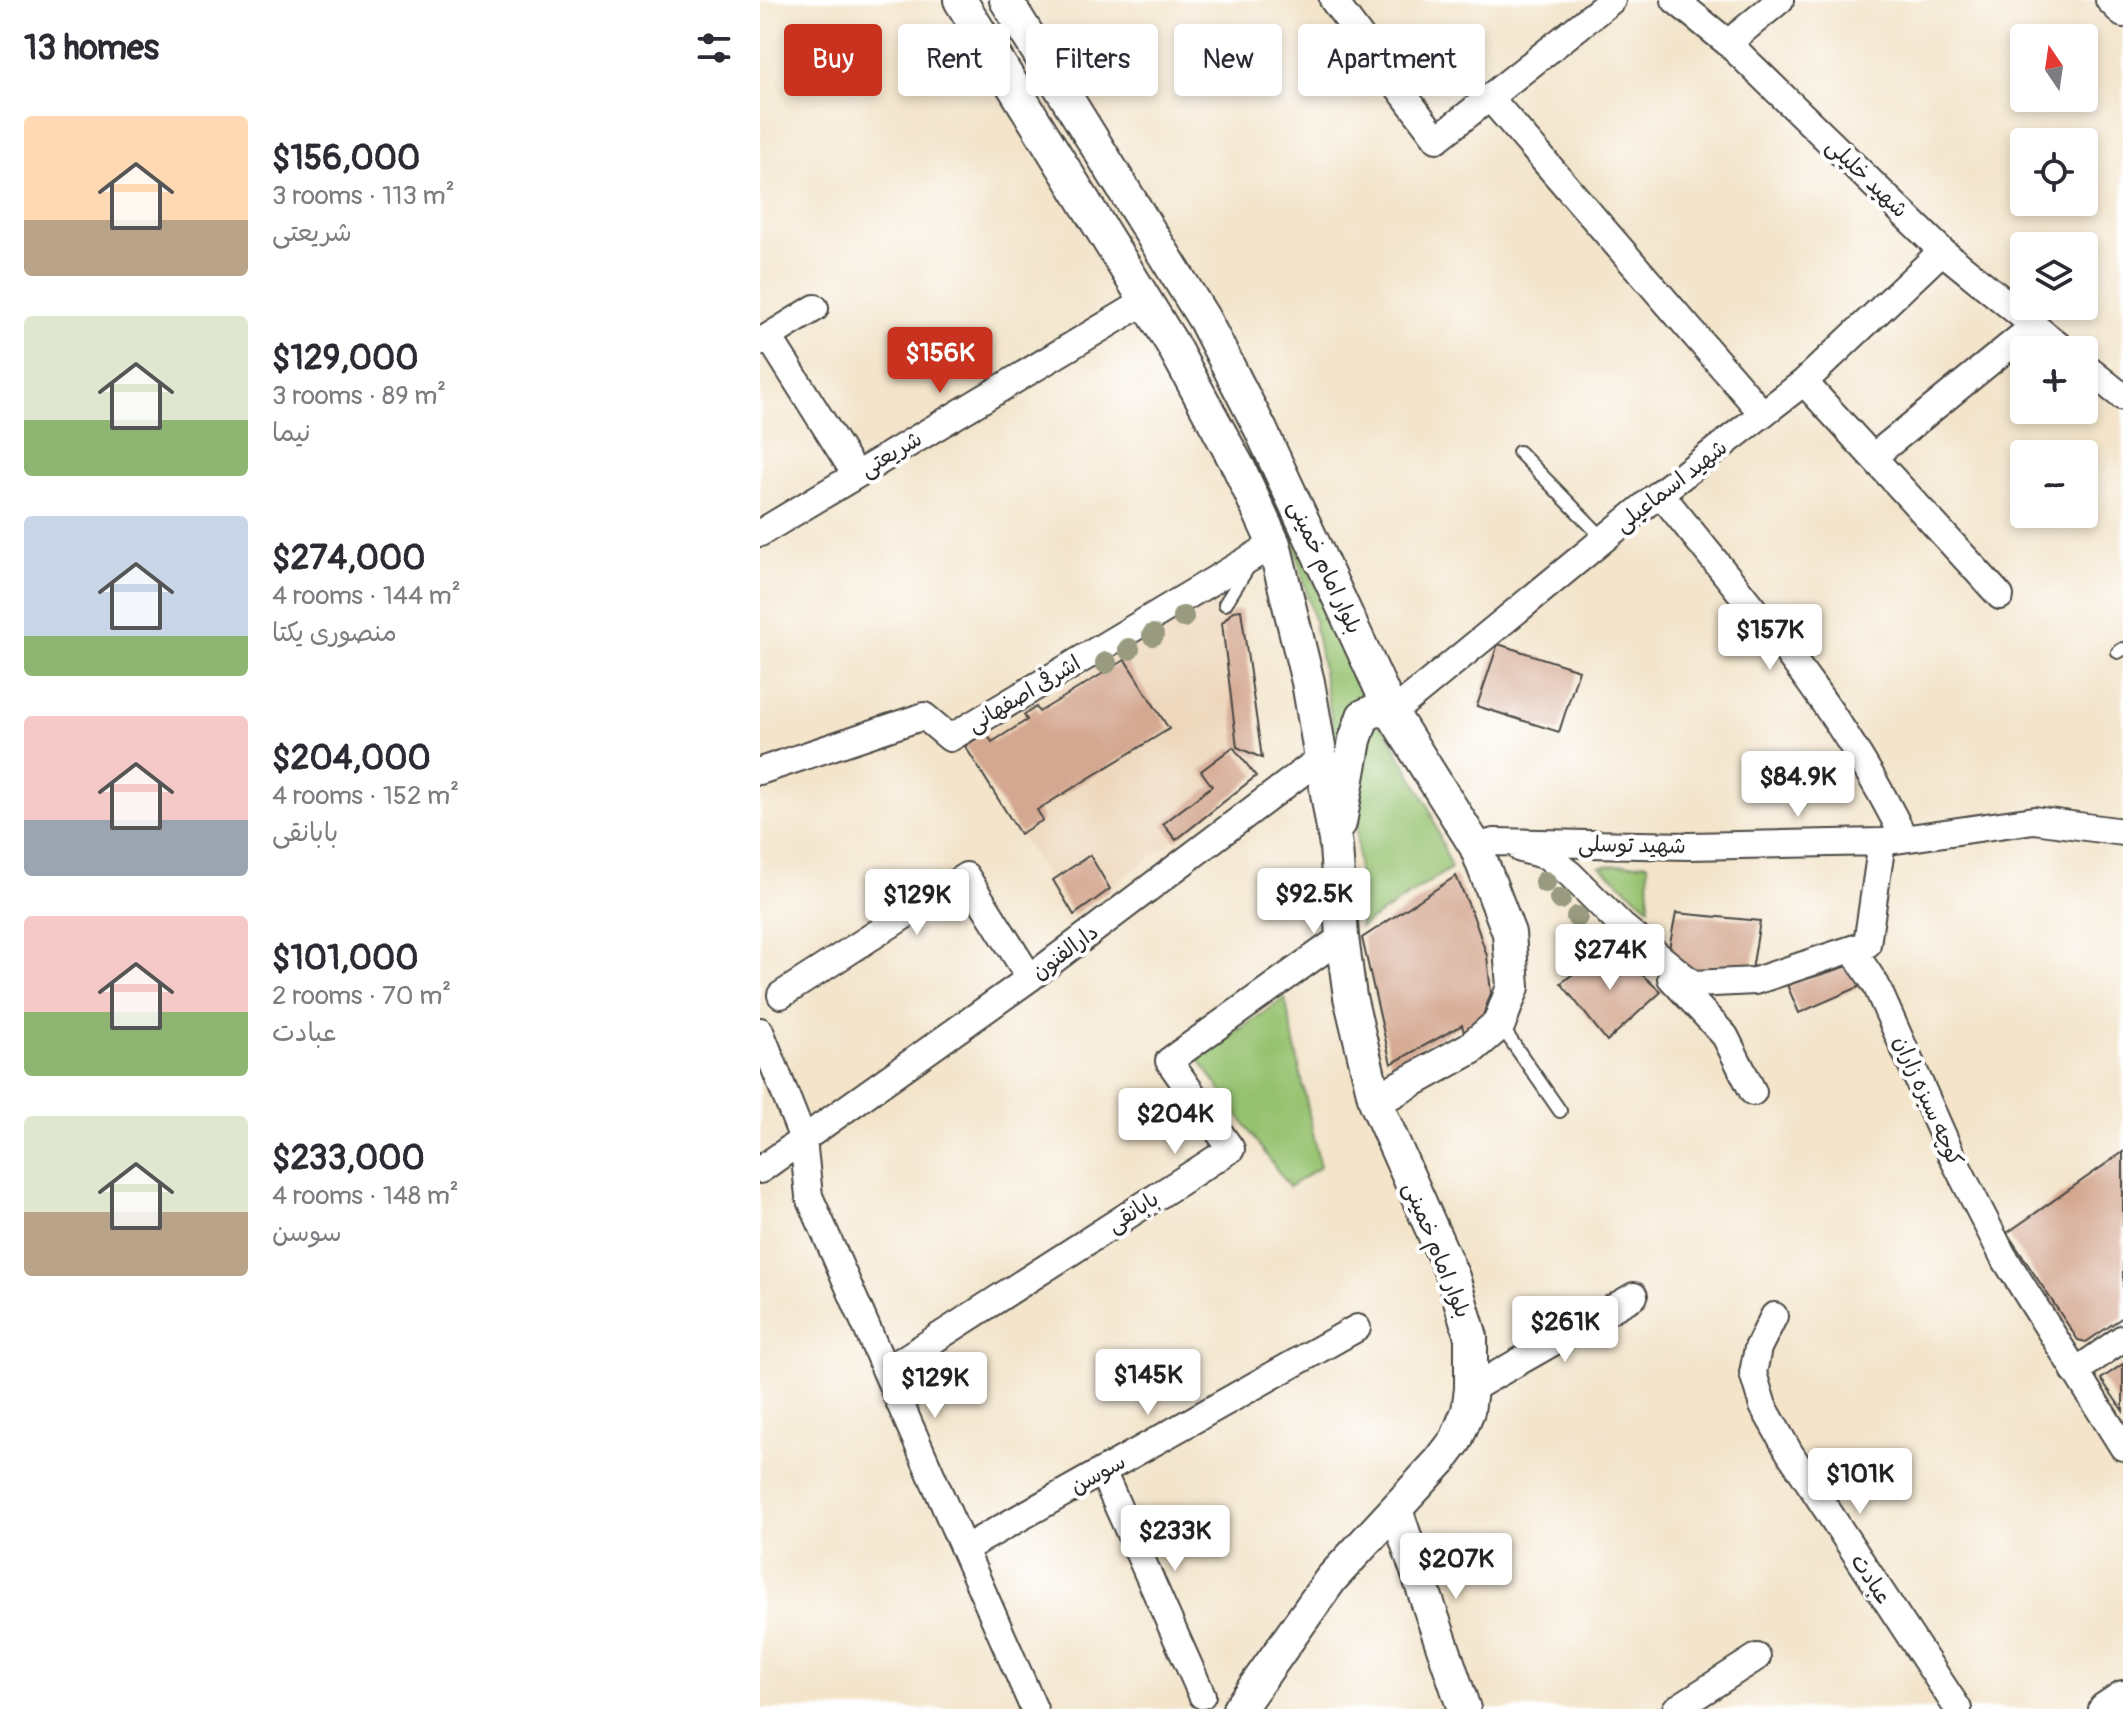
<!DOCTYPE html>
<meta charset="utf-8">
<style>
body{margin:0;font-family:Pangolin,"Playpen Sans Arabic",sans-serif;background:#f7f7f7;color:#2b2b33;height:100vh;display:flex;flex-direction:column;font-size:30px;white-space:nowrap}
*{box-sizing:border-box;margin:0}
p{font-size:26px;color:#7c7c81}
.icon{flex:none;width:44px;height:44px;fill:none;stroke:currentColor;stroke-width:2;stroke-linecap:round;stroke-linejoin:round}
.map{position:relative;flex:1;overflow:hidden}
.sheet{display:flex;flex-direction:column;background:#fff;width:760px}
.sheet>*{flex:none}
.top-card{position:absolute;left:24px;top:24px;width:760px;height:72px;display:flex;gap:16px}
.needle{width:52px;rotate:347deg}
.tools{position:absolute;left:1250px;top:24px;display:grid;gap:16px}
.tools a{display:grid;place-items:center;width:88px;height:88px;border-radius:8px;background:#fff;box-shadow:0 4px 12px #0003;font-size:40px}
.price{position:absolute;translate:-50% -68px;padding:0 18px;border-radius:8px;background:#fff;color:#222;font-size:26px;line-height:52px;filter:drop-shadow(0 2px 4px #0008)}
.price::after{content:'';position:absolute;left:50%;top:48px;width:24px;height:18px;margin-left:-12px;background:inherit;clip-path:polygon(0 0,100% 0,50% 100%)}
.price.selected{background:#c8321e;color:#fff}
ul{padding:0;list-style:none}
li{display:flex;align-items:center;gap:24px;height:200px;padding:0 24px}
li span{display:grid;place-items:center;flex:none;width:224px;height:160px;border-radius:8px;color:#555}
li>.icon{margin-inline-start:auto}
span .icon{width:96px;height:96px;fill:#fffc;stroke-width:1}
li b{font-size:34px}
h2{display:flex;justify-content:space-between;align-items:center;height:96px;padding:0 24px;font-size:34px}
.tag{padding:0 28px;border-radius:8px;background:#fff;box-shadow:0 4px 12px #0003;font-size:28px;line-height:72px}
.tag.selected{background:#c8321e;color:#fff}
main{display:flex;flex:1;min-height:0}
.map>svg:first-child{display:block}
</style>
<main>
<section class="sheet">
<h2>13 homes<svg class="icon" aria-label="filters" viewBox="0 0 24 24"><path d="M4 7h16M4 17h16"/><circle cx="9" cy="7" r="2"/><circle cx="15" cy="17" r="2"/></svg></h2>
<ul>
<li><span style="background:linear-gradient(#ffd9b3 65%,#b9a48a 0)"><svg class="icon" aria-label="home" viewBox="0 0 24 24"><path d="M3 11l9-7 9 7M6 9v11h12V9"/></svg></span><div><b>$156,000</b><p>3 rooms · 113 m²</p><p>شریعتی</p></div></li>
<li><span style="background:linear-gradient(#dfe7d0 65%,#8fb573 0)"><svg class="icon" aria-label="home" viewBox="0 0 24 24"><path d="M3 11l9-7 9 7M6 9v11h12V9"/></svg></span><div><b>$129,000</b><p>3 rooms · 89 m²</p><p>نیما</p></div></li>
<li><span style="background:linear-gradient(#c9d6e8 75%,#8fb573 0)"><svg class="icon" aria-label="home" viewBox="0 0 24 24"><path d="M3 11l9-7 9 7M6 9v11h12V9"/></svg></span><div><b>$274,000</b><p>4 rooms · 144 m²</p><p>منصوری یکتا</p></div></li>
<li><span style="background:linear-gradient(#f6c9c9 65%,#9aa5b1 0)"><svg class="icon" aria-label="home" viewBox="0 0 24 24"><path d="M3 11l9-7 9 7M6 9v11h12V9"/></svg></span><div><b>$204,000</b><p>4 rooms · 152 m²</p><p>بابانقی</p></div></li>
<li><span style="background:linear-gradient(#f6c9c9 60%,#8fb573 0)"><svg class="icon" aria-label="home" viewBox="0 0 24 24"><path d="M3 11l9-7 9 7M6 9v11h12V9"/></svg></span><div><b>$101,000</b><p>2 rooms · 70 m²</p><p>عبادت</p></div></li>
<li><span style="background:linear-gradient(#dfe7d0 60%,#b9a48a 0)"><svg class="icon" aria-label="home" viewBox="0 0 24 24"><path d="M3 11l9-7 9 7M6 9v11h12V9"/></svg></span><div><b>$233,000</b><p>4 rooms · 148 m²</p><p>سوسن</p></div></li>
</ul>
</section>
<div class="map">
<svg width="1363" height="1709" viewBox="0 0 1363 1709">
<rect width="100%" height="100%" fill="#fff"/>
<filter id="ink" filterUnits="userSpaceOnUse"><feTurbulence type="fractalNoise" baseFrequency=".0125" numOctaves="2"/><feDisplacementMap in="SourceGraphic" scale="16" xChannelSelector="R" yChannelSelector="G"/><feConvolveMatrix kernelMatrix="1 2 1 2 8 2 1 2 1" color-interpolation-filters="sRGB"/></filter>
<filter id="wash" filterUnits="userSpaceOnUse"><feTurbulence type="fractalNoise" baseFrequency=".006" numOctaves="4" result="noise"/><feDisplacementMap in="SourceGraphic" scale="32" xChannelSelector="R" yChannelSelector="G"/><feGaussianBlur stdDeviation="1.8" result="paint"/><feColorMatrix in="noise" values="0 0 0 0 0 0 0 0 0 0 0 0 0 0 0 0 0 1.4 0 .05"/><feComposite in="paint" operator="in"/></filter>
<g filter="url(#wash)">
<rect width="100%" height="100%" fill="#f3e4ca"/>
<!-- built -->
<path fill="#edd7bb" d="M 454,596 L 473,611 L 481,610 L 503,765 L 498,775 L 312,917 L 204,746 Z"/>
<!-- green -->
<path fill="#96c270" stroke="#60764e" stroke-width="2" d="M 530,529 L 609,701 L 580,768 L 554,621 Z
M 622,724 L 667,803 L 691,868 L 600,927 L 597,835 L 602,774 L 614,726 Z
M 888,863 L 889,907 L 840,866 Z
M 525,998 L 560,1167 L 529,1187 L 438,1058 Z"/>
<g id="blocks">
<!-- building -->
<path fill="#d4a790" d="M 481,610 L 502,758 L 477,747 L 462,623 L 473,611 Z
M 738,644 L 819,670 L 799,732 L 717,706 Z
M 365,660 L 409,729 L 277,810 L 283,820 L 260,834 L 205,746 L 226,733 L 232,742 L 267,720 L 264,715 L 276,707 L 279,712 Z
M 473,747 L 496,776 L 416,840 L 403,824 L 452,786 L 441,771 Z
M 330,855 L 350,889 L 314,915 L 293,880 Z
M 696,876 L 713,915 L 727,956 L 731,993 L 722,1018 L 705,1036 L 702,1025 L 631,1064 L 602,938 Z
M 916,913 L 1000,921 L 992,970 L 937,974 L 908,954 Z
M 847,949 L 854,949 L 901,992 L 847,1041 L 801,983 Z
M 1098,963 L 1108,983 L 1039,1013 L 1027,985 Z
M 1363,1152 L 1363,1317 L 1326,1342 L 1318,1340 L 1247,1233 Z
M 1363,1364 L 1363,1411 L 1341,1379 Z"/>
</g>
</g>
<g filter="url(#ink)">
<use href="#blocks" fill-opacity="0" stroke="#494743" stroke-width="2"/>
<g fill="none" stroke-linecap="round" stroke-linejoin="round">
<defs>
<path id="service" d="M 759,452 L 844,539
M 465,604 L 489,566
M 1358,652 L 1363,649
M 741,1026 L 800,1111"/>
<path id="minor" d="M 573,0 L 677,139 L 852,0
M 915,0 L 968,43 L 1182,251 L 1304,350
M 1349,0 L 1363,14
M 968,43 L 1020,0
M 730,98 L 1003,414
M 9,337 L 96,475
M 0,342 L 55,308
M 1324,366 L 1363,397
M 1044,382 L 1240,596
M 1113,457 L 1274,326
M 900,493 C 988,603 1083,710 1144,838
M 0,533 L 386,301
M 632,713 L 900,493 L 1044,382 L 1182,251
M 0,771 L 164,716 L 190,738 L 514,544
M 716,847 L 734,842 L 929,846 L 1122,842 L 1274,820 L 1363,832
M 761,849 L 787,856 L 810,874 L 862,926 L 933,984 L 995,981 L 1107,944 L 1122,842
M 1092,949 L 1116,985 L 1191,1154 L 1242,1254 L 1363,1447
M 911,978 L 965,1036 L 993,1092
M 21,995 L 206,876 L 270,978
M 0,1031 L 43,1139 L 49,1196 L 274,1709
M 0,1170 L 270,978 L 561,758
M 1014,1316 L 998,1348 L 993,1373 L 1003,1406 L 1029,1452 L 1198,1709
M 127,1370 L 471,1149 L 409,1061 L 582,937
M 1315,1372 L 1363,1338
M 711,1389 L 874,1296
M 342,1471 L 442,1695
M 204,1549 L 597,1328
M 916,1709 L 997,1657"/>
<path id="tertiary" d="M 200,0 L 411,342 L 479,468 L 514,544 L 548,682 L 576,846 L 582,937 L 590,997 L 615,1101 L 693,1277 L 711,1337 L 711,1389 L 708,1411 L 696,1440 L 680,1461 L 571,1579 L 479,1709
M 246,0 L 444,319 L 500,428 L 632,713 L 716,847 L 749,933 L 753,987 L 739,1024 L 711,1048 L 615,1101
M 580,823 L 595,740 L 603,716 L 618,709 L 632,713
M 636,1510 L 704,1709
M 1345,1709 L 1363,1697"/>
</defs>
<!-- service casing -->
<use href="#service" stroke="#494743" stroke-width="16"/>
<!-- minor casing -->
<use href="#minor" stroke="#494743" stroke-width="30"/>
<!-- tertiary casing -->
<use href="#tertiary" stroke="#494743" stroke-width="36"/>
<!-- service -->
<use href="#service" stroke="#fff" stroke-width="12"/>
<!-- minor -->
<use href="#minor" stroke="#fff" stroke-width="26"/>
<!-- tertiary -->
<use href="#tertiary" stroke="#fff" stroke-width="32"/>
</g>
<!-- trees -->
<g fill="#999b80">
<circle cx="423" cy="617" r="11"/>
<circle cx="393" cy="635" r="11"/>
<circle cx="369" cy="649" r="11"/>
<circle cx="346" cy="663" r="11"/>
<circle cx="785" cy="882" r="11"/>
<circle cx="800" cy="899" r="11"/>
<circle cx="817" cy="917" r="11"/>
</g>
</g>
<g text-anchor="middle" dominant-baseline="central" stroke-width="8" stroke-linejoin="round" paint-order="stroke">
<!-- street labels -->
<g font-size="22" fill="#2b2b2b" stroke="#fff">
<text transform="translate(1107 178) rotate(44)">شهید خلیلی</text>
<text transform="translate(131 454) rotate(-31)">شریعتی</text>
<text transform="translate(911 486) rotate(-38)">شهید اسماعیلی</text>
<text transform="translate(565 567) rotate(65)">بلوار امام خمینی</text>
<text transform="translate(264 694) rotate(-31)">اشرفی اصفهانی</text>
<text transform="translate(872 845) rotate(1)">شهید توسلی</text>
<text transform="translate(305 952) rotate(-37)">دارالفنون</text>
<text transform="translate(1168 1101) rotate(66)">کوچه سبزه زاران</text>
<text transform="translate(373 1212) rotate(-33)">بابانقی</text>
<text transform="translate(677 1250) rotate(68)">بلوار امام خمینی</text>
<text transform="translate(338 1474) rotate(-29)">سوسن</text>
<text transform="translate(1111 1579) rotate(57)">عبادت</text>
</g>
</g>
</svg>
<div class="tools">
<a><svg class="needle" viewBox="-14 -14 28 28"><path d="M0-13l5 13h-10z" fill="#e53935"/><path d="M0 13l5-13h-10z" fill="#7c7c81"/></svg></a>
<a><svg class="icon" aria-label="locate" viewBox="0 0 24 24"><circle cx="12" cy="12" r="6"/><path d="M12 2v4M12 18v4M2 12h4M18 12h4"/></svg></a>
<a><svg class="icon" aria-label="layers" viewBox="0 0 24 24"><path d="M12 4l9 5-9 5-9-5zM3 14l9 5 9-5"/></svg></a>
<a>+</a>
<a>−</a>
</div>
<b class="price selected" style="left:180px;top:395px">$156K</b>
<b class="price" style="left:1010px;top:672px">$157K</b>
<b class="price" style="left:1038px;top:819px">$84.9K</b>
<b class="price" style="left:554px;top:936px">$92.5K</b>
<b class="price" style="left:157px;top:937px">$129K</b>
<b class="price" style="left:850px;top:992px">$274K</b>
<b class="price" style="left:415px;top:1156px">$204K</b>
<b class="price" style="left:805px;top:1364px">$261K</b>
<b class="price" style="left:388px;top:1417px">$145K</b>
<b class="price" style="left:175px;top:1420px">$129K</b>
<b class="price" style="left:1100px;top:1516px">$101K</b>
<b class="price" style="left:415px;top:1573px">$233K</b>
<b class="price" style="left:696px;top:1601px">$207K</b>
<div class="top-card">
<a class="tag selected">Buy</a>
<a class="tag">Rent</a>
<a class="tag">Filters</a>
<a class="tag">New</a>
<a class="tag">Apartment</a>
</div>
</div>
</main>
